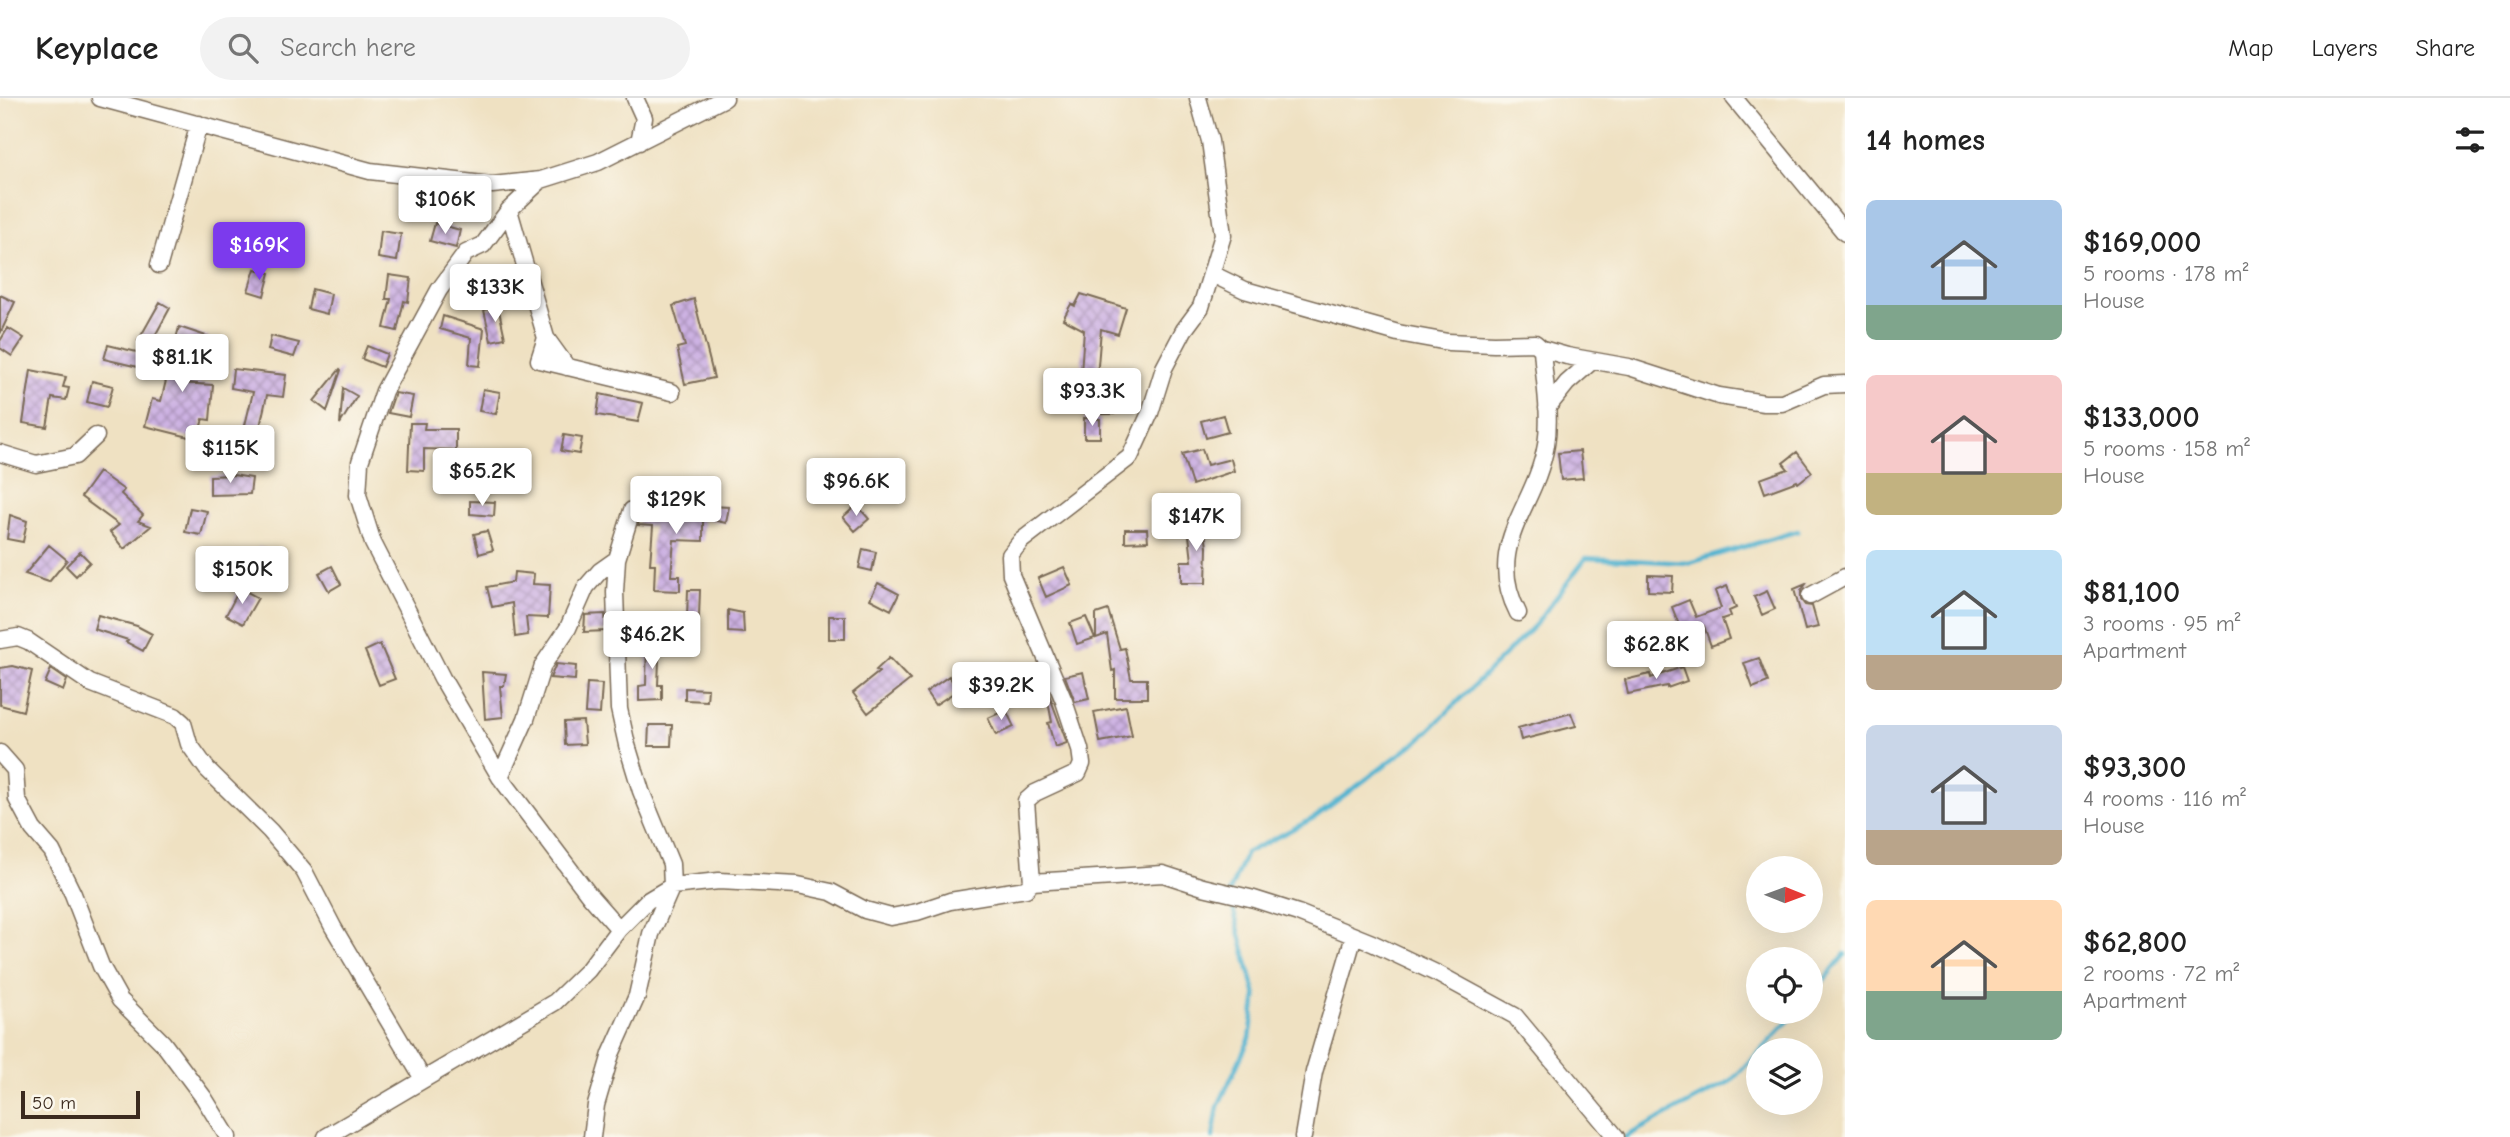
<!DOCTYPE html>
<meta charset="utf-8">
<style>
body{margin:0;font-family:"Comic Neue",sans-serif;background:#f2f2f2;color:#222;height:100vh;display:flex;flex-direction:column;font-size:26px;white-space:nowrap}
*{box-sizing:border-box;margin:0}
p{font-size:23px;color:#767676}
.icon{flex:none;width:38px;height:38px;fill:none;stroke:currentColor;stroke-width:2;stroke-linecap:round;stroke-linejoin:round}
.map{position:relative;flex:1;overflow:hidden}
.panel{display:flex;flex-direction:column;background:#fff;width:665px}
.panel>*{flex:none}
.needle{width:46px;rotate:91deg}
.controls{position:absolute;left:1746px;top:758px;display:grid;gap:14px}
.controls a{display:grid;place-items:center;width:77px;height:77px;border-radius:50%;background:#fff;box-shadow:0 7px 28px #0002;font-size:35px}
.scale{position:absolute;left:21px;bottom:18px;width:119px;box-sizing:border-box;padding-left:7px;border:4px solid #3b2a1e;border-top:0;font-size:19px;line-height:24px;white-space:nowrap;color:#3b2a1e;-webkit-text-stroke:5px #fbf7ec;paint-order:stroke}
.price{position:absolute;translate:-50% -60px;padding:0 16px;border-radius:7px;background:#fff;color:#222;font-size:23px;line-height:46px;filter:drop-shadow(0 2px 4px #0008)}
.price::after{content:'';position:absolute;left:50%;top:42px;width:21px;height:16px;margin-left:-10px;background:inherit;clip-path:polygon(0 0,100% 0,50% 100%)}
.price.active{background:#7c3aed;color:#fff}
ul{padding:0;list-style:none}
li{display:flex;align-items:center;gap:21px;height:175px;padding:0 21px}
li span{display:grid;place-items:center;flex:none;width:196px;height:140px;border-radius:10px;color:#555}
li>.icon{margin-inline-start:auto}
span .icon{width:84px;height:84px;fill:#fffc;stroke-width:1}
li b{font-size:30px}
h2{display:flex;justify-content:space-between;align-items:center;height:84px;padding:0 21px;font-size:30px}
header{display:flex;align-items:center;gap:42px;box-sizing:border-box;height:98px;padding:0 35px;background:#fff;border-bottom:2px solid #e0e0e0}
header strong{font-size:33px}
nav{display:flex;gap:38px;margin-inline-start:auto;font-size:24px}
.search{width:490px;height:63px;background:#f2f2f2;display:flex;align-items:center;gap:18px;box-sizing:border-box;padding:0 24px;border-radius:38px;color:#767676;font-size:26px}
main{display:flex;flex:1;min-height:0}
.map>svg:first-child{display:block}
</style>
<header>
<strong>Keyplace</strong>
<div class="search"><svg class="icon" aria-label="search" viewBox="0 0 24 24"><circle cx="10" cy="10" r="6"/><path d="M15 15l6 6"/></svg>Search here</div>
<nav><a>Map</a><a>Layers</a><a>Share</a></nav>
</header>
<main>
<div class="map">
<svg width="1845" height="1039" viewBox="0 0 1845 1039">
<defs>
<pattern id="building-cross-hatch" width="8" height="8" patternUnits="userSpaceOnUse" patternTransform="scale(1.75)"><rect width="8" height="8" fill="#cdb2e3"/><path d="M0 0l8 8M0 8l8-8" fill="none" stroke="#a891b7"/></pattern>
</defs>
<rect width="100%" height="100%" fill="#fbf7ec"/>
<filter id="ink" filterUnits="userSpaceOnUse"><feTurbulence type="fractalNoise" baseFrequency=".0143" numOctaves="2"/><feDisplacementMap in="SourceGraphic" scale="14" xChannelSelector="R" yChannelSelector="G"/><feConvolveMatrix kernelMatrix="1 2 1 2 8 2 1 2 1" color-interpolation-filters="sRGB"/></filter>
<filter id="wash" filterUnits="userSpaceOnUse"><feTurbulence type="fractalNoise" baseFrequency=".00686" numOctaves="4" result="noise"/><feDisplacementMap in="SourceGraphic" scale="28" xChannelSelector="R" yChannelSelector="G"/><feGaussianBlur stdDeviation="1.57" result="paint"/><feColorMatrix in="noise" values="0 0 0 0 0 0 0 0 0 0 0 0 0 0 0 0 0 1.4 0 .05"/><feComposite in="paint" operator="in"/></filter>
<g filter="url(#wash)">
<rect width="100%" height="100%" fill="#efe1c2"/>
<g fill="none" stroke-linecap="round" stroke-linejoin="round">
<!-- stream -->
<path stroke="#51b3d0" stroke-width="4.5" d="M 1811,898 L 1845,856
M 1761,952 L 1797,914
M 1213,1039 L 1218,1008 L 1250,940 L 1256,898 L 1229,795 L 1246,755 L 1314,720 L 1420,641 L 1535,527 L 1586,460 L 1689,465 L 1798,433
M 1625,1039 L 1731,983 L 1759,954"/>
</g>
<g id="blocks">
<!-- building -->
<path fill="url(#building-cross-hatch)" d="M 435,125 L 460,132 L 456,150 L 430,143 Z
M 381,133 L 401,136 L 397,163 L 378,160 Z
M 255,171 L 270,175 L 264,198 L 248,193 Z
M 389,177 L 411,180 L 408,204 L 404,203 L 397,233 L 384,230 L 391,201 L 386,201 Z
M 312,191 L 331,196 L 327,216 L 308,211 Z
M 1081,196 L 1126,210 L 1118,236 L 1101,231 L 1096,292 L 1080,290 L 1084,232 L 1063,221 L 1071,206 L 1075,208 Z
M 0,197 L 15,204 L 0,236 Z
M 694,201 L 714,280 L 685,286 L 677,250 L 685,248 L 673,208 Z
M 160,204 L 170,210 L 149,249 L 138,243 Z
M 498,208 L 505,240 L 491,243 L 484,212 Z
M 443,218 L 484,231 L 480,268 L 469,267 L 471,240 L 440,231 Z
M 179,229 L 209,239 L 204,253 L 190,247 L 180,285 L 213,287 L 210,322 L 203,321 L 197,341 L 145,328 L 152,301 L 161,303 Z
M 8,230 L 24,240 L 12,258 L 0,250 L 0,243 Z
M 271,238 L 299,245 L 294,259 L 268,252 Z
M 108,247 L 141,255 L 138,269 L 104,261 Z
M 367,248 L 387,256 L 382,269 L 362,261 Z
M 233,271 L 286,277 L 283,299 L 267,297 L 254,356 L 239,352 L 253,294 L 231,290 Z
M 340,271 L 341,272 L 327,313 L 314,303 Z
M 31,272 L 66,279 L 63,289 L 69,290 L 66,302 L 52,300 L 47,329 L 23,325 Z
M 92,283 L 113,288 L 107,309 L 87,304 Z
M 343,290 L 357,298 L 340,326 Z
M 1101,290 L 1113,290 L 1114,316 L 1102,316 Z
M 483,291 L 500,294 L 496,316 L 479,313 Z
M 395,295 L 413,298 L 409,319 L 388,315 Z
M 600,296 L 643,305 L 638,324 L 597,317 Z
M 1223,317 L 1228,334 L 1206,340 L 1201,323 Z
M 1084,320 L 1100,321 L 1100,340 L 1084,340 Z
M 410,325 L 425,325 L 424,331 L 456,331 L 456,352 L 424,351 L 424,373 L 408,372 Z
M 564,337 L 582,340 L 579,356 L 561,353 Z
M 1202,351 L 1207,367 L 1231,361 L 1234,373 L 1192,387 L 1182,356 Z
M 1580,353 L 1583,380 L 1561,382 L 1558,355 Z
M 1797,354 L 1812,374 L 1798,385 L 1797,383 L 1765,395 L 1760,381 L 1788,371 L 1783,365 Z
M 99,374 L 124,392 L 121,396 L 143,417 L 138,423 L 151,428 L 124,451 L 110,434 L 119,427 L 81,399 Z
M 233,377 L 252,380 L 250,396 L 210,397 L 210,378 Z
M 470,403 L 495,404 L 494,418 L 470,416 Z
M 672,406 L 729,409 L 726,425 L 703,420 L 703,443 L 674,442 L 671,478 L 680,478 L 680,493 L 654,492 L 655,466 L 650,466 L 653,428 L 638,427 L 642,410 L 671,413 Z
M 857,407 L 869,421 L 855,433 L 843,419 Z
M 190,410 L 207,413 L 201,437 L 185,434 Z
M 10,417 L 27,423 L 23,444 L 7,441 Z
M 1203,418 L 1207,449 L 1206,485 L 1181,485 L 1181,463 L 1192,463 L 1187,420 Z
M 1125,431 L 1147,431 L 1148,443 L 1125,444 Z
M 487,433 L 493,452 L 479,456 L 474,436 Z
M 49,447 L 67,462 L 49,484 L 25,476 Z
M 258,449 L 278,454 L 275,467 L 255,463 Z
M 863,451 L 876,454 L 872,473 L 859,470 Z
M 80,454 L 90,464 L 76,478 L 66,468 Z
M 332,468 L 341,486 L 329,493 L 319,475 Z
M 1064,469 L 1072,487 L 1046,499 L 1038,480 Z
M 514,474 L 534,476 L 533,486 L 550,487 L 548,520 L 526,519 L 528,537 L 515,539 L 512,505 L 492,509 L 487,489 L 513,484 Z
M 1648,477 L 1673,478 L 1672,494 L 1648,493 Z
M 878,485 L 899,496 L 891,512 L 870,501 Z
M 1806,486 L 1801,493 L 1801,502 L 1805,507 L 1812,508 L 1818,529 L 1805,532 L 1794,491 Z
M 1727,488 L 1736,510 L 1729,513 L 1731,518 L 1722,521 L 1729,541 L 1711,548 L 1704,528 L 1683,537 L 1672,509 L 1689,502 L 1696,519 L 1721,510 L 1715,493 Z
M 240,490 L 258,500 L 243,526 L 226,517 Z
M 688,492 L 700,492 L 699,519 L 687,519 Z
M 1767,493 L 1775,511 L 1762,517 L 1754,499 Z
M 728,512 L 743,515 L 744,535 L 728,534 Z
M 1108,512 L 1120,551 L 1125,550 L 1131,581 L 1147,581 L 1147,600 L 1115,600 L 1115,572 L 1112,573 L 1107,536 L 1096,540 L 1096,516 Z
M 605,516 L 606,533 L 584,534 L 585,517 Z
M 98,517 L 137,528 L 152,536 L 143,553 L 126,544 L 128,542 L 94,531 Z
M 829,518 L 845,518 L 845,541 L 829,541 Z
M 1086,519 L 1095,540 L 1077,546 L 1070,525 Z
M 664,526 L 683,526 L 683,544 L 664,544 Z
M 647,536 L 660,537 L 658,587 L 662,587 L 662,602 L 639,603 L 639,588 L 646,587 Z
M 380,546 L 395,581 L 379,587 L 365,553 Z
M 889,560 L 910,582 L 868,615 L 853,595 L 879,574 L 876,572 Z
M 1759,560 L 1768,584 L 1753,590 L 1744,565 Z
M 556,566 L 576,568 L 575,582 L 550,580 Z
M 13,568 L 32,573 L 23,613 L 0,607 L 0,570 Z
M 1682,569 L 1687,583 L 1667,590 L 1667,588 L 1628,596 L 1625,582 L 1650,576 L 1651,580 Z
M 51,571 L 67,582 L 63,593 L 45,585 Z
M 482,574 L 506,576 L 504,588 L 500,588 L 503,619 L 485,621 Z
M 1083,574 L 1089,601 L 1075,604 L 1065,578 Z
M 949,578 L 958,592 L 935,607 L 926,594 Z
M 1044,583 L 1067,645 L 1055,649 L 1048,625 L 1052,624 Z
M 587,585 L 602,586 L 600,616 L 585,615 Z
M 685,590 L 708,591 L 707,603 L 685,602 Z
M 1126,608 L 1132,638 L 1100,644 L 1094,614 Z
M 1006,612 L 1014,629 L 996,637 L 988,620 Z
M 1571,615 L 1576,628 L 1521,642 L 1518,630 Z
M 583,623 L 585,646 L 565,647 L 564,624 Z
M 649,627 L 672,627 L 671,648 L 648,648 Z"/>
</g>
</g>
<g filter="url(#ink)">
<use href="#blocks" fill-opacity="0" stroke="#7a6a57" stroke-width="2"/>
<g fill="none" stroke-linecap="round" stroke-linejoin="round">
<defs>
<path id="minor" d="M 100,0 L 370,73 L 492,87 L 541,82 L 598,64 L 725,0
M 635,0 L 644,20 L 639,44
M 1734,0 L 1845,135
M 541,82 L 509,112 L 483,147 L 466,155 L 439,192 L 384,293 L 360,364 L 358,397 L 373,445 L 442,580 L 500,679 L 590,798 L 619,831
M 509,112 L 546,240 L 567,269
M 159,167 L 199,26
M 1212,176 L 1245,192 L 1398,235 L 1448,244 L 1494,246 L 1535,245 L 1542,251 L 1567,258 L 1629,269 L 1719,298 L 1764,305 L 1782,305 L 1824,287 L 1845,286
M 546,240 L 539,262 L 672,294
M 1547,310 L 1567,285 L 1592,263
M 0,355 L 36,366 L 75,358 L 96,338
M 1810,498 L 1845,479
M 1518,515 C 1483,447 1535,411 1546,347 C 1551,316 1544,282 1542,251
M 0,542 L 18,539 L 28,543 L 90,585 L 175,618 L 183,625 L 189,646 L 207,671 L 270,733 L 304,773 L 333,829 L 423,981
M 0,655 L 15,672 L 17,701 L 33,731 L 52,753 L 73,796 L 101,868 L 120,902 L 163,945 L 204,1000 L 228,1039
M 500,679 L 526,621 L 543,567 L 568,530 L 586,489 L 600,473 L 617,461
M 1032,784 L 1163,776 L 1203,789 L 1254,801 L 1298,815 L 1372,845 L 1438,876 L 1515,918 L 1616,1039
M 326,1039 L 555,904 L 588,872 L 619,831 L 647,803 L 672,788 L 719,783 L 798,787 L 831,794 L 865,812 L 891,819 L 917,814 L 950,803 L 1026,791 L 1032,784 L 1026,703 L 1035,695 L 1078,675 L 1082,666 L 1080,651 L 1064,603 L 1011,477 L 1010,457 L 1021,443 L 1130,359 L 1150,315 L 1164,270 L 1184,232 L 1201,209 L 1223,137 L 1210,43 L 1198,0
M 592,1039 L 596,1007 L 611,956 L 637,898 L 651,836 L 672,788 L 671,766 L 641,693 L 627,647 L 619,611 L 615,494 L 617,461 L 632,412
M 1303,1039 L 1314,974 L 1354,838"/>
</defs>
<!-- minor casing -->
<use href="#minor" stroke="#7a6a57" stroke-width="19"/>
<!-- minor -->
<use href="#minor" stroke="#fff" stroke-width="16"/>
</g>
</g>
</svg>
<div class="controls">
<a><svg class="needle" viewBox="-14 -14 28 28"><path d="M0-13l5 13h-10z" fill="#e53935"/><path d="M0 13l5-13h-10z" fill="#767676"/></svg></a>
<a><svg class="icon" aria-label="locate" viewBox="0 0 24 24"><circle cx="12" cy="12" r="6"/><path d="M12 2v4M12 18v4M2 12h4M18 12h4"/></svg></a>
<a><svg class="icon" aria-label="layers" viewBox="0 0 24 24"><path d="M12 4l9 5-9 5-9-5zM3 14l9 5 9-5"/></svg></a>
</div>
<div class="scale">50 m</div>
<b class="price" style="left:445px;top:138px">$106K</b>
<b class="price active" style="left:259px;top:184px">$169K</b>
<b class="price" style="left:495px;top:226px">$133K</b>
<b class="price" style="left:182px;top:296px">$81.1K</b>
<b class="price" style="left:1092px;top:330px">$93.3K</b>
<b class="price" style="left:230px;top:387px">$115K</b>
<b class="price" style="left:482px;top:410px">$65.2K</b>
<b class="price" style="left:856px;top:420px">$96.6K</b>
<b class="price" style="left:676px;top:438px">$129K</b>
<b class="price" style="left:1196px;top:455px">$147K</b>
<b class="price" style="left:242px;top:508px">$150K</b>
<b class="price" style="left:652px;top:573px">$46.2K</b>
<b class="price" style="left:1656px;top:583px">$62.8K</b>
<b class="price" style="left:1001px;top:624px">$39.2K</b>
</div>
<section class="panel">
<h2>14 homes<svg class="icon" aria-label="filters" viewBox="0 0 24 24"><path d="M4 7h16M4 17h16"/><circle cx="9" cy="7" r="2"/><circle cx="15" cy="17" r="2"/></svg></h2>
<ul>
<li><span style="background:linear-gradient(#a9c7e8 75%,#7fa58c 0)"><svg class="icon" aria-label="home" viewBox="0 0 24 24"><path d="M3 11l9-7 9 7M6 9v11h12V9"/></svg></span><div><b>$169,000</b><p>5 rooms · 178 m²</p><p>House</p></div></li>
<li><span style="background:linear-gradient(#f6c9c9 70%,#c2b280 0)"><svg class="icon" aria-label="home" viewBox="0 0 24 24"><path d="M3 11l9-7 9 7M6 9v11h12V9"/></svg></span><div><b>$133,000</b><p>5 rooms · 158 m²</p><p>House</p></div></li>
<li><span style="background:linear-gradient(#bfe0f5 75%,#b9a48a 0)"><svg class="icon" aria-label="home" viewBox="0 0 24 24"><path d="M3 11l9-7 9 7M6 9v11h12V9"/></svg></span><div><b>$81,100</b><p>3 rooms · 95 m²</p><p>Apartment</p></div></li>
<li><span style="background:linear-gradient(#c9d6e8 75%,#b9a48a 0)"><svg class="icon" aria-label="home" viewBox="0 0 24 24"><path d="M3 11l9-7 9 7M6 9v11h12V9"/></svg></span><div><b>$93,300</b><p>4 rooms · 116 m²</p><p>House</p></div></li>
<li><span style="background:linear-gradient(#ffd9b3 65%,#7fa58c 0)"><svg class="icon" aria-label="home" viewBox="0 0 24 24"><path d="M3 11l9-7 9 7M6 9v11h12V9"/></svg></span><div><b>$62,800</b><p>2 rooms · 72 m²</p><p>Apartment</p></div></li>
</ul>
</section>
</main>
